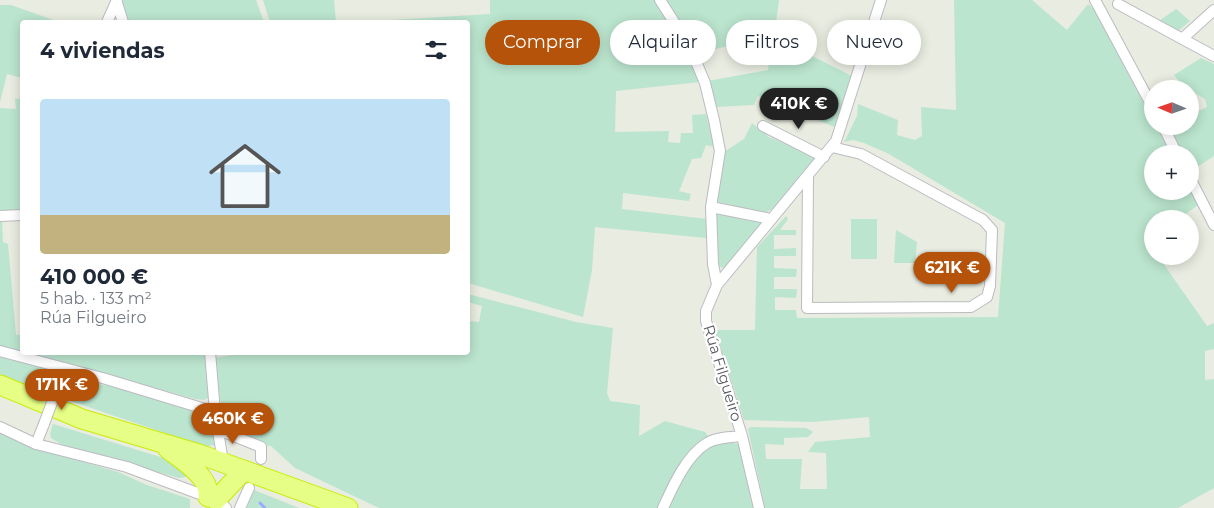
<!DOCTYPE html>
<html lang="es">
<meta charset="utf-8">
<style>
body{margin:0;font-family:Montserrat,sans-serif;background:#f6f6f7;color:#1f2937;height:100vh;display:flex;flex-direction:column;font-size:19px;white-space:nowrap}
*{box-sizing:border-box;margin:0}
p{font-size:16px;color:#747a83}
.icon{flex:none;width:28px;height:28px;fill:none;stroke:currentColor;stroke-width:2;stroke-linecap:round;stroke-linejoin:round}
.map{position:relative;flex:1;overflow:hidden}
.sheet{position:absolute;left:20px;top:20px;width:450px;height:335px;display:flex;flex-direction:column;background:#fff;border-radius:5px;box-shadow:0 2px 12px #0003}
.sheet>*{flex:none}
.banner{position:absolute;left:485px;top:20px;width:475px;height:45px;display:flex;gap:10px}
.needle{width:32px;rotate:272deg}
.fabs{position:absolute;left:1144px;top:80px;display:grid;gap:10px}
.fabs a{display:grid;place-items:center;width:55px;height:55px;border-radius:50%;background:#fff;box-shadow:0 2px 12px #0003;font-size:25px}
.price{position:absolute;translate:-50% -42px;padding:0 11px;border-radius:18px;background:#b45309;color:#fff;font-size:16px;line-height:32px;filter:drop-shadow(0 1px 2px #0008)}
.price::after{content:'';position:absolute;left:50%;top:30px;width:15px;height:11px;margin-left:-8px;background:inherit;clip-path:polygon(0 0,100% 0,50% 100%)}
.price.current{background:#222;color:#fff}
ul{padding:0;list-style:none}
li{display:grid;align-content:center;gap:10px;height:265px;padding:0 20px}
li+li{border-top:1px solid #e0e1e3}
li span{display:grid;place-items:center;height:155px;border-radius:5px;color:#555}
li>.icon{margin-inline-start:auto}
span .icon{width:90px;height:90px;fill:#fffc;stroke-width:1}
li b{font-size:21px}
h2{display:flex;justify-content:space-between;align-items:center;height:60px;padding:0 20px;font-size:21px}
.pill{padding:0 18px;border-radius:22px;background:#fff;box-shadow:0 2px 12px #0003;font-size:18px;line-height:45px}
.pill.current{background:#b45309;color:#fff}
.map>svg:first-child{display:block}
</style>
<div class="map">
<svg width="1214" height="508" viewBox="0 0 1214 508">
<rect width="100%" height="100%" fill="#e9ece0"/>
<!-- green -->
<path fill="#bbe5ce" d="M 121,0 L 256,0 L 264,22 L 128,22 Z
M 263,0 L 334,0 L 336,22 L 270,22 Z
M 490,0 L 656,0 L 689,53 L 700,82 L 616,91 L 615,132 L 669,131 L 668,142 L 680,143 L 681,133 L 693,133 L 692,115 L 706,114 L 714,147 L 706,145 L 701,158 L 692,159 L 679,191 L 691,194 L 689,201 L 623,193 L 622,209 L 707,219 L 706,238 L 595,227 L 592,270 L 583,317 L 468,283 L 468,22 L 359,22 L 490,14 Z
M 666,0 L 779,0 L 774,37 L 854,77 L 837,128 L 758,96 L 754,105 L 715,107 L 708,81 L 768,70 L 773,37 L 696,53 Z
M 954,0 L 1032,0 L 1067,30 L 1088,4 L 1095,10 L 1152,119 L 1152,126 L 1156,126 L 1171,154 L 1152,154 L 1152,191 L 1190,190 L 1198,205 L 1179,219 L 1152,219 L 1152,237 L 1147,241 L 1152,249 L 1152,256 L 1158,256 L 1207,326 L 1214,323 L 1214,349 L 1205,351 L 1205,380 L 1214,379 L 1214,488 L 1178,508 L 765,508 L 748,429 L 751,427 L 806,428 L 813,432 L 808,437 L 784,438 L 784,445 L 765,444 L 766,459 L 802,459 L 800,489 L 827,489 L 826,453 L 808,452 L 815,442 L 870,437 L 869,417 L 812,422 L 744,420 L 715,330 L 755,330 L 757,247 L 786,216 L 788,219 L 780,230 L 796,230 L 796,235 L 774,235 L 774,249 L 796,248 L 796,256 L 774,256 L 774,268 L 797,269 L 796,277 L 774,277 L 774,289 L 797,289 L 796,298 L 775,297 L 775,310 L 796,310 L 797,318 L 800,318 L 998,317 L 1005,223 L 889,154 L 864,143 L 853,140 L 844,142 L 857,116 L 858,104 L 898,120 L 897,135 L 915,140 L 922,136 L 921,107 L 956,110 Z
M 0,5 L 11,5 L 59,22 L 22,22 L 22,78 L 7,74 L 0,102 Z
M 1176,9 L 1190,21 L 1178,31 L 1159,21 Z
M 1201,58 L 1214,64 L 1214,156 L 1191,171 L 1190,154 L 1182,154 L 1168,127 L 1190,126 L 1190,115 L 1207,107 L 1205,99 L 1183,86 L 1174,75 Z
M 22,98 L 22,211 L 0,212 L 0,108 L 16,109 L 15,99 Z
M 752,123 L 769,137 L 812,155 L 815,160 L 774,208 L 765,213 L 723,205 L 719,203 L 716,197 L 724,152 L 744,139 Z
M 720,212 L 762,220 L 763,223 L 726,268 L 719,267 L 715,215 Z
M 851,219 L 877,219 L 877,259 L 851,259 Z
M 0,221 L 2,221 L 3,242 L 8,244 L 16,335 L 22,334 L 22,351 L 0,346 Z
M 896,230 L 917,242 L 915,263 L 894,263 Z
M 468,294 L 576,322 L 613,328 L 607,393 L 610,401 L 640,405 L 639,436 L 665,421 L 705,432 L 708,436 L 688,457 L 662,508 L 379,508 L 295,468 L 271,446 L 262,445 L 225,430 L 214,358 L 249,352 L 468,352 L 468,321 L 479,322 L 482,306 L 468,302 Z
M 27,353 L 206,353 L 210,397 L 204,400 L 195,399 Z
M 0,356 L 48,370 L 52,376 L 49,391 L 0,378 Z
M 71,381 C 101,381 188,403 211,423 C 217,429 215,438 214,445 L 206,447 L 62,398 L 65,389 Z
M 53,424 L 170,460 L 193,476 L 179,478 L 64,446 L 51,438 L 50,434 Z
M 0,432 L 46,451 L 118,472 L 147,485 L 190,499 L 190,508 L 0,508 Z
M 721,441 L 739,444 L 754,508 L 669,508 L 681,481 L 703,450 Z
M 254,490 L 299,508 L 247,508 Z"/>
<g fill="none" stroke-linecap="round" stroke-linejoin="round">
<!-- stream -->
<path stroke="#9da8ff" stroke-width="3" d="M 260,503 L 265,508"/>
<defs>
<path id="street" d="M 660,0 L 690,47 L 705,83 L 714,120 L 720,151 L 711,207 L 713,264 L 717,285
M 1095,0 L 1152,106
M 117,3 L 123,22
M 1118,4 L 1214,56
M 107,22 L 117,0
M 1182,39 L 1214,10
M 763,126 L 824,157
M 1163,126 L 1177,154
M 808,177 L 807,308 L 971,307 L 987,297 L 990,286 L 992,230 L 983,220 L 861,154 L 832,147
M 1190,178 L 1214,225
M 711,207 L 766,218 L 770,221
M 0,216 L 22,215
M 0,351 L 106,379 L 215,412
M 210,352 L 215,412 L 223,462
M 57,389 L 65,368
M 0,427 L 36,444 L 127,467 L 216,500 L 226,508
M 219,430 L 261,447 L 261,459
M 36,444 L 44,424
M 240,508 L 249,488
M 663,508 C 673,486 686,456 707,443 C 717,437 731,437 742,436
M 759,508 L 742,436 L 706,321 L 706,311 L 717,285 L 836,141 L 881,0"/>
<path id="highway" d="M 0,385 L 82,419 L 199,454 L 348,508
M 168,449 C 182,460 211,477 208,497
M 216,500 L 244,470"/>
</defs>
<!-- street casing -->
<use href="#street" stroke="#bbbbc2" stroke-width="12"/>
<!-- highway casing -->
<use href="#highway" stroke="#caec00" stroke-width="21"/>
<!-- street -->
<use href="#street" stroke="#fff" stroke-width="10"/>
<!-- highway -->
<use href="#highway" stroke="#e6fe85" stroke-width="19"/>
<defs>
<path id="street-bridge" d="M 44,424 L 57,389"/>
</defs>
<!-- street-bridge casing -->
<use href="#street-bridge" stroke="#bbbbc2" stroke-width="12" stroke-linecap="butt"/>
<!-- street-bridge -->
<use href="#street-bridge" stroke="#fff" stroke-width="10"/>
</g>
<g text-anchor="middle" dominant-baseline="central" stroke-width="4.5" stroke-linejoin="round" paint-order="stroke">
<!-- street labels -->
<g font-size="15" fill="#595961" stroke="#fff">
<text transform="translate(723 373) rotate(73)">Rúa Filgueiro</text>
</g>
</g>
</svg>
<div class="fabs">
<a><svg class="needle" viewBox="-14 -14 28 28"><path d="M0-13l5 13h-10z" fill="#e53935"/><path d="M0 13l5-13h-10z" fill="#747a83"/></svg></a>
<a>+</a>
<a>−</a>
</div>
<b class="price current" style="left:799px;top:130px">410K €</b>
<b class="price" style="left:952px;top:294px">621K €</b>
<b class="price" style="left:62px;top:411px">171K €</b>
<b class="price" style="left:233px;top:445px">460K €</b>
<div class="banner">
<a class="pill current">Comprar</a>
<a class="pill">Alquilar</a>
<a class="pill">Filtros</a>
<a class="pill">Nuevo</a>
</div>
<section class="sheet">
<h2>4 viviendas<svg class="icon" aria-label="filters" viewBox="0 0 24 24"><path d="M4 7h16M4 17h16"/><circle cx="9" cy="7" r="2"/><circle cx="15" cy="17" r="2"/></svg></h2>
<ul>
<li><span style="background:linear-gradient(#bfe0f5 75%,#c2b280 0)"><svg class="icon" aria-label="home" viewBox="0 0 24 24"><path d="M3 11l9-7 9 7M6 9v11h12V9"/></svg></span><div><b>410 000 €</b><p>5 hab. · 133 m²</p><p>Rúa Filgueiro</p></div></li>
</ul>
</section>
</div>
